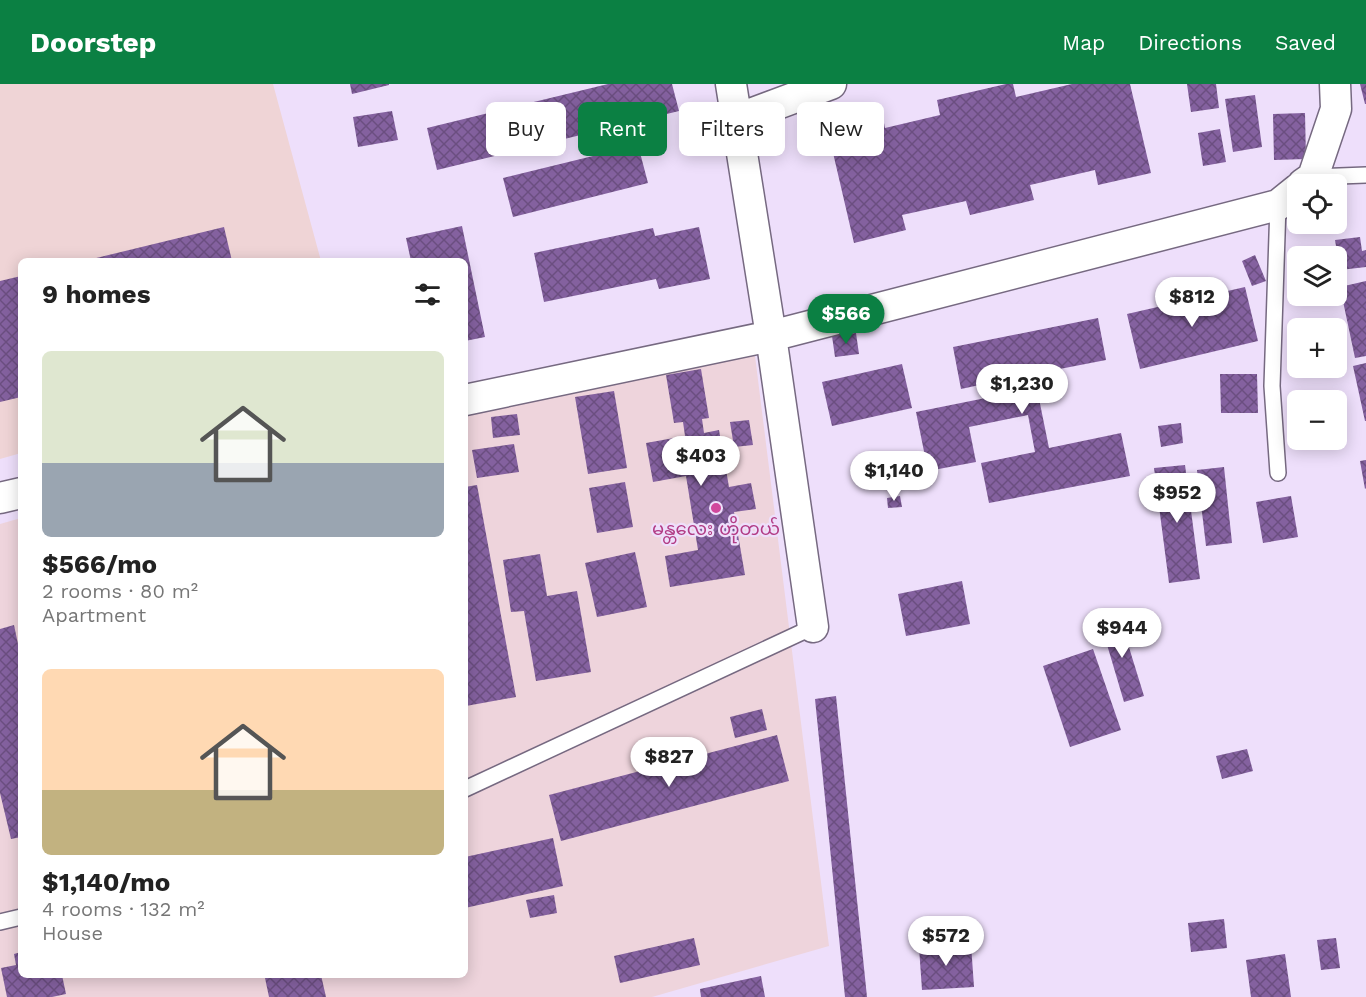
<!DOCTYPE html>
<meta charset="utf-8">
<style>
body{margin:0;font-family:"Work Sans","Noto Sans Myanmar",sans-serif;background:#f2f2f2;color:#222;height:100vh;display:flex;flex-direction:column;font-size:22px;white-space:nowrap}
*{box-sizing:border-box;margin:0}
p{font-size:20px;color:#767676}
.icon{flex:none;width:33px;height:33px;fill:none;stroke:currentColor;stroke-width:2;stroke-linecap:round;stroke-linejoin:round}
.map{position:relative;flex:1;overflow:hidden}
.panel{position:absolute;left:18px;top:174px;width:450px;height:720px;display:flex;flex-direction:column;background:#fff;border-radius:9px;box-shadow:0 3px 15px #0003}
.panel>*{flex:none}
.top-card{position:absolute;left:486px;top:18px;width:570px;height:54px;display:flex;gap:12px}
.tools{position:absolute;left:1287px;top:90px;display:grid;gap:12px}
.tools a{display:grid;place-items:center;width:60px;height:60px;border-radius:9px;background:#fff;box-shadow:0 3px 15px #0003;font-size:30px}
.price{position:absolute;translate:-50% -51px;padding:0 14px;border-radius:21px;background:#fff;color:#222;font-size:20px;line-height:39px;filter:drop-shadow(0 2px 3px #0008)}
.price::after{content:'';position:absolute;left:50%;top:36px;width:18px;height:14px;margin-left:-9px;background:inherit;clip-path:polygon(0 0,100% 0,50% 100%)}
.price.selected{background:#0b8043;color:#fff}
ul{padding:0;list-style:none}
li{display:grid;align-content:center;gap:12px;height:318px;padding:0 24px}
li span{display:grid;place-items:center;height:186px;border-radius:9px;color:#555}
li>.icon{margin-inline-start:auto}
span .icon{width:108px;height:108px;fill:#fffc;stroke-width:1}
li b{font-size:26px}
h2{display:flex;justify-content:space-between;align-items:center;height:72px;padding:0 24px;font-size:26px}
.chip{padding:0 21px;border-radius:9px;background:#fff;box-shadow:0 3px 15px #0003;font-size:21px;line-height:54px}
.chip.selected{background:#0b8043;color:#fff}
header{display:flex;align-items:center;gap:36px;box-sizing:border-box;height:84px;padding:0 30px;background:#0b8043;color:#fff}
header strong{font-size:28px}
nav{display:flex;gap:33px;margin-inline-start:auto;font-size:21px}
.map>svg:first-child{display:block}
</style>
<header>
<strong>Doorstep</strong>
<nav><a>Map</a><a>Directions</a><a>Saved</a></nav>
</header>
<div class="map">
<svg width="1366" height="913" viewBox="0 0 1366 913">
<defs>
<pattern id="building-cross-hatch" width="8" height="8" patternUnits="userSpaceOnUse" patternTransform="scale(1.5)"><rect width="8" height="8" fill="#84619f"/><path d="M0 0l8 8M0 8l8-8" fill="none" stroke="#6b4e80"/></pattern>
</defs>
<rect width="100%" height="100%" fill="#eedffb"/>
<!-- education -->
<path fill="#efd4d6" d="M 0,0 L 273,0 L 321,177 L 21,177 L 21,369 L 0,375 Z"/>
<!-- medical -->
<path fill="#eed4dc" d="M 754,264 L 829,862 L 652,913 L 0,913 L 0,440 L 21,434 L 21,891 L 465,891 L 465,327 Z"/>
<!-- building -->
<path fill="url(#building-cross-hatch)" d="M 350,0 L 389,0 L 389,1 L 352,10 Z
M 608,0 L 672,0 L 679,27 L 437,86 L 427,44 Z
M 1006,0 L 1013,0 L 1016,13 L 1072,0 L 1130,0 L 1151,89 L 1098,101 L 1095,86 L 1030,101 L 1034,116 L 970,131 L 966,117 L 902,131 L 906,146 L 854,159 L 827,43 L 882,29 L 885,44 L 940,31 L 937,16 Z
M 1187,0 L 1216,0 L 1219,24 L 1191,28 Z
M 1360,0 L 1366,0 L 1366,20 L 1365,20 Z
M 1255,11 L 1262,63 L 1233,68 L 1225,15 Z
M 392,27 L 398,56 L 358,63 L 353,33 Z
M 1305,29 L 1306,75 L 1274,76 L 1273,30 Z
M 1220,45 L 1226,78 L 1203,82 L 1198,49 Z
M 638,61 L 648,99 L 513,133 L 503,94 Z
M 462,142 L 485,253 L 465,257 L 465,177 L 411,177 L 406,154 Z
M 224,143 L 232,177 L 88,177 L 88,176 Z
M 699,143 L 710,195 L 659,205 L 656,195 L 544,218 L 534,169 L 653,144 L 655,152 Z
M 1360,153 L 1362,167 L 1366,166 L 1366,183 L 1340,186 L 1335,156 Z
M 1255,171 L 1266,197 L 1252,202 L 1242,177 Z
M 21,192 L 21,313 L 0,318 L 0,197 Z
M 1366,197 L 1366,272 L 1355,274 L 1340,203 Z
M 1245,203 L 1258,257 L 1140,285 L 1127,230 Z
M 1098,234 L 1106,276 L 1034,290 L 1049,364 L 1121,349 L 1130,392 L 989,419 L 981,379 L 1035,368 L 1028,331 L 969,343 L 976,378 L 928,387 L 916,328 L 1025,306 L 1022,292 L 961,305 L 953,263 Z
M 856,249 L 859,270 L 835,273 L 832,252 Z
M 1366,279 L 1366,337 L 1365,337 L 1353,282 Z
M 902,280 L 912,324 L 832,342 L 822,298 Z
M 701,285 L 709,334 L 702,335 L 704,349 L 719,346 L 729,403 L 751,399 L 756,425 L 734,428 L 745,491 L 670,503 L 665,472 L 698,466 L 686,392 L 653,398 L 646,359 L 685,352 L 683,338 L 674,339 L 666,291 Z
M 1220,290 L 1257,290 L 1258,329 L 1221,329 Z
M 614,307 L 627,384 L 588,390 L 575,313 Z
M 517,330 L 520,351 L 493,354 L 491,333 Z
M 749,336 L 753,361 L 734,363 L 730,338 Z
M 1181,339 L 1183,359 L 1161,363 L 1158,342 Z
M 514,360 L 519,388 L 477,394 L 472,366 Z
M 1366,376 L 1366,404 L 1365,405 L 1360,377 Z
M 1185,381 L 1200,495 L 1169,499 L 1154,384 Z
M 1224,383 L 1232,459 L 1206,462 L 1197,386 Z
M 625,398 L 633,443 L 597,449 L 589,404 Z
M 477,401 L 516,613 L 466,622 L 465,403 Z
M 900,412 L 902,423 L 888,424 L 887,414 Z
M 1291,412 L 1298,453 L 1263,459 L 1256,418 Z
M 635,468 L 647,523 L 597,533 L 585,479 Z
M 540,470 L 547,512 L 577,507 L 591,588 L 536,597 L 524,527 L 511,528 L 503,476 Z
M 962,497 L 970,540 L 906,552 L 898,510 Z
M 1119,531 L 1144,612 L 1124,618 L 1100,537 Z
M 14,541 L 18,560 L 21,559 L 21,753 L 11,755 L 0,709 L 0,545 Z
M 1093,565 L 1121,646 L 1070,663 L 1043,582 Z
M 836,612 L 867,913 L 845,913 L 815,615 Z
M 762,625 L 767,646 L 735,654 L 730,633 Z
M 777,651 L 789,697 L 561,757 L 549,711 Z
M 1247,665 L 1253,687 L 1222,695 L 1216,672 Z
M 553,754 L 563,802 L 465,824 L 465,773 Z
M 554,811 L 557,829 L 530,834 L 526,816 Z
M 1224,835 L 1227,864 L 1191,868 L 1188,839 Z
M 694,854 L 700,881 L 620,899 L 614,872 Z
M 1336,854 L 1340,884 L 1321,886 L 1317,856 Z
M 971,860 L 974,903 L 922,906 L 919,863 Z
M 21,868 L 21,891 L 62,891 L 66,910 L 52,913 L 7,913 L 1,884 L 16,881 L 14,870 Z
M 1285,870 L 1291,913 L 1251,913 L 1246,876 Z
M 278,891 L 321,891 L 326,913 L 269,913 L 265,894 Z
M 761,892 L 765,913 L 701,913 L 700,905 Z"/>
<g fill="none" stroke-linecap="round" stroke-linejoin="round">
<defs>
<path id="service" d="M 1313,93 L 1366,91
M 1278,389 L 1272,302 L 1278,121
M 465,705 L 813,543
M 0,838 L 21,833"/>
<path id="minor" d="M 731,0 L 771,252 L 813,543
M 737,35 L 831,0
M 1303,100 L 1313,93 L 1336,25 L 1335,0
M 465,316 L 771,252 L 1278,121 L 1298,105
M 0,414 L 21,409"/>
</defs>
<!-- service casing -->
<use href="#service" stroke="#766981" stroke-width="18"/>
<!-- minor casing -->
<use href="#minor" stroke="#766981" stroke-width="33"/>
<!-- service -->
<use href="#service" stroke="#fff" stroke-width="15"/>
<!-- minor -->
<use href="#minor" stroke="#fff" stroke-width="30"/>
</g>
<!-- markers -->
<circle fill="#d1479c" stroke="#eedffb" stroke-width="2" cx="716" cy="424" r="6"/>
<g text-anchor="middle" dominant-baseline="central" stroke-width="4.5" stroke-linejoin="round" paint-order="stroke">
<!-- hotel labels -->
<g font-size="18" fill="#b23c85" stroke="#eedffb">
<text x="716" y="444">မန္တလေး ဟိုတယ်</text>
</g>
</g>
</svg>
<div class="tools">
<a><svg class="icon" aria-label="locate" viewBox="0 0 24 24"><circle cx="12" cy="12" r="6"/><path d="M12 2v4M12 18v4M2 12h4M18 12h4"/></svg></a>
<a><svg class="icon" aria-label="layers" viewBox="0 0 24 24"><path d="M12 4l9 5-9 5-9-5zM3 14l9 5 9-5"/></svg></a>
<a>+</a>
<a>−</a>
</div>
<b class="price" style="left:1192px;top:244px">$812</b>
<b class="price selected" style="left:846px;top:261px">$566</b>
<b class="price" style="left:1022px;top:331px">$1,230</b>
<b class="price" style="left:701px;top:403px">$403</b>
<b class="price" style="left:894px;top:418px">$1,140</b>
<b class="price" style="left:1177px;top:440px">$952</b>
<b class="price" style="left:1122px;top:575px">$944</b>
<b class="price" style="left:669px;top:704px">$827</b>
<b class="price" style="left:946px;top:883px">$572</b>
<div class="top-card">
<a class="chip">Buy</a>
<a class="chip selected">Rent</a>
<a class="chip">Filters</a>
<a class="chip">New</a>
</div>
<section class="panel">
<h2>9 homes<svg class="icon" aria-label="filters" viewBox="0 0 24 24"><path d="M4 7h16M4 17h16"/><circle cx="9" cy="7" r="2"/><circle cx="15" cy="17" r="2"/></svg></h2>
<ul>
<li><span style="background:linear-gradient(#dfe7d0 60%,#9aa5b1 0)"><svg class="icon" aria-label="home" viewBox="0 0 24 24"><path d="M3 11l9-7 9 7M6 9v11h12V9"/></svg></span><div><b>$566/mo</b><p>2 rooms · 80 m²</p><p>Apartment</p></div></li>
<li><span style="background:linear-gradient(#ffd9b3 65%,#c2b280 0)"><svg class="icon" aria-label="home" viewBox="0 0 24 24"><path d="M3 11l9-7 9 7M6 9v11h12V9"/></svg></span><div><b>$1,140/mo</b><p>4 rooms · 132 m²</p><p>House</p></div></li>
</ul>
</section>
</div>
